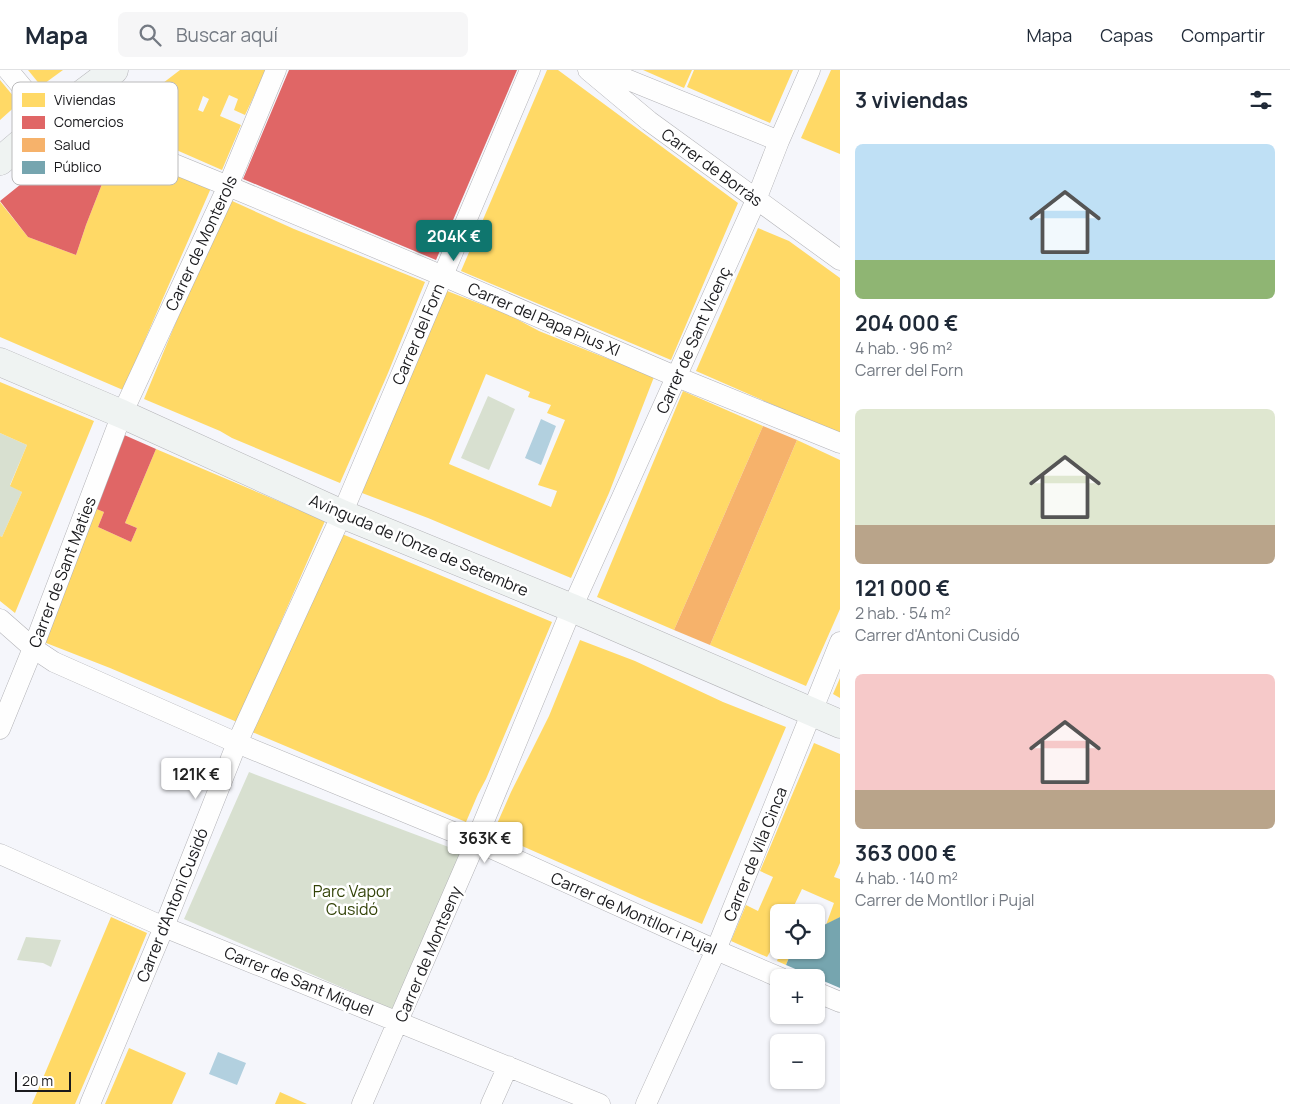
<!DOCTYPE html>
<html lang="es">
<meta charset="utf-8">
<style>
body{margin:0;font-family:Manrope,sans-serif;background:#f6f6f7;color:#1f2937;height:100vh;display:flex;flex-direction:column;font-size:19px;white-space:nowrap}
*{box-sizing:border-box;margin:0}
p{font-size:16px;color:#747a83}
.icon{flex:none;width:28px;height:28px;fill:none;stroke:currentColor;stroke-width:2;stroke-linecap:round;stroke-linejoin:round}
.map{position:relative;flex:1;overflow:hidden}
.details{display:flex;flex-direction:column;background:#fff;width:450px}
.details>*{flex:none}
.buttons{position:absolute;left:770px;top:834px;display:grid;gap:10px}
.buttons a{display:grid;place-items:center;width:55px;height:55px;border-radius:8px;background:#fff;box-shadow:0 1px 4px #0004;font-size:25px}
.scale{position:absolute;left:15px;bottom:12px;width:56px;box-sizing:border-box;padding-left:5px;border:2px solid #19191c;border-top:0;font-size:14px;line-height:18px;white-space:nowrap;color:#19191c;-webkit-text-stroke:4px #fff;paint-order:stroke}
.price{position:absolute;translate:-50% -42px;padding:0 11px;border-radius:5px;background:#fff;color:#222;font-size:16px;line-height:32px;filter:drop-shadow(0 1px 2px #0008)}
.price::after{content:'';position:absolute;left:50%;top:30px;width:15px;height:11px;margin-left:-8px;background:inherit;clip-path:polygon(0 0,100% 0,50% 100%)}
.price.selected{background:#0f766e;color:#fff}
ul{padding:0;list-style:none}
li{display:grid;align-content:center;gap:10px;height:265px;padding:0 15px}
li span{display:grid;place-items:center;height:155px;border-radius:8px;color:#555}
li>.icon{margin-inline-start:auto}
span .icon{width:90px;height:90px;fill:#fffc;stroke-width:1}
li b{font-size:21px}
h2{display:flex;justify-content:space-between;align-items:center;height:60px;padding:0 15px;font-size:21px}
header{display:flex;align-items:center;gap:30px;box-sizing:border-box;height:70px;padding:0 25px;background:#fff;border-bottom:1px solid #e0e1e3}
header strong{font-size:24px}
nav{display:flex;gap:28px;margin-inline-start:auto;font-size:18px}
.search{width:350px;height:45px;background:#f6f6f7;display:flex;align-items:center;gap:12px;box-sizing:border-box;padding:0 18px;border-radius:8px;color:#747a83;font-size:19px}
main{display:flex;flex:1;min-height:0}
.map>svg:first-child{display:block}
</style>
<header>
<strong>Mapa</strong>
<div class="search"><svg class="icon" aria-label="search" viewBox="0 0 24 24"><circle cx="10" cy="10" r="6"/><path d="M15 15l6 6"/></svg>Buscar aquí</div>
<nav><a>Mapa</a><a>Capas</a><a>Compartir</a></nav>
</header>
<main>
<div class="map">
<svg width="840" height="1034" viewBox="0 0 840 1034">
<rect width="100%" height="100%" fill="#f5f6fb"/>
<!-- green -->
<path fill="#d8e0d0" d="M 488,326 L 515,339 L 489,400 L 461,388 Z
M 0,363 L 27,375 L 10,415 L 22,422 L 2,467 L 0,466 Z
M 249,702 L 470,785 L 394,940 L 184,849 Z
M 26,867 L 61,870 L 51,897 L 43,893 L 17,890 Z"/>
<!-- water -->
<path fill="#b2d0df" d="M 541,349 L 556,356 L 541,395 L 525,388 Z
M 218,982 L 246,993 L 237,1015 L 209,1004 Z"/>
<!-- homes -->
<path fill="#ffd966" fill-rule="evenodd" d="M 28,0 L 63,0 L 41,16 Z
M 180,0 L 266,0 L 245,45 L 234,40 L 238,29 L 229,25 L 220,46 L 241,55 L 222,100 L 133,61 L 150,23 ZM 203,26 L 209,29 L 203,42 L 198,40 Z
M 547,0 L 558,0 L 738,133 L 671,290 L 461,201 Z
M 643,0 L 692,0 L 684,18 Z
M 694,0 L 793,0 L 770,53 L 687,17 Z
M 831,0 L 840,0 L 840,84 L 801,68 Z
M 0,10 L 19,33 L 0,50 Z
M 116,78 L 211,118 L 123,320 L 0,267 L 0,132 L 28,167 L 76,185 L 86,155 Z
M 230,130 L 294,159 L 425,212 L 388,303 L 340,413 L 232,368 L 220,361 L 144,329 L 191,216 Z
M 758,158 L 789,171 L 840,208 L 840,364 L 696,301 Z
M 442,219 L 509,245 L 539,261 L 591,282 L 654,307 L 609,423 L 571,508 L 428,448 L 362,423 ZM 486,304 L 530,322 L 528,327 L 551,335 L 547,343 L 565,350 L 538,415 L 557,421 L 551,437 L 449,394 Z
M 0,312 L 94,351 L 15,543 L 0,531 L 0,466 L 2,467 L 22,422 L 10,416 L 27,375 L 0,363 Z
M 683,321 L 763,356 L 674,560 L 597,527 Z
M 797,370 L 840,390 L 840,539 L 806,616 L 710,575 Z
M 156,379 L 325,451 L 237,652 L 110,598 L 41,571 L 94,438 L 104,442 L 98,457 L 131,472 L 137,458 L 125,453 Z
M 335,461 L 552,552 L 486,709 L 478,724 L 466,752 L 252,662 Z
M 580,570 L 635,591 L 723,632 L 786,657 L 702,854 L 642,829 L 493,763 L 511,722 L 549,646 Z
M 840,608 L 840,628 L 833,624 Z
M 814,673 L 840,684 L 840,793 L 834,807 L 840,809 L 840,847 L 826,855 L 834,833 L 802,819 L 791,842 L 779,842 L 779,864 L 777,863 L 774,869 L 776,872 L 767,887 L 731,871 L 746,835 L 758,841 L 773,807 L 760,801 Z
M 111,847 L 147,863 L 112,948 L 75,1034 L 32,1034 Z
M 781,880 L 792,880 L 786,895 L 777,891 Z
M 129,978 L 186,1003 L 172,1034 L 105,1034 Z
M 280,1022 L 307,1034 L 275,1034 Z"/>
<!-- shops -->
<path fill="#e06666" d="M 289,0 L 517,0 L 436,190 L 243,109 Z
M 82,65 L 116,78 L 86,155 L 76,185 L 28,167 L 0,131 Z
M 122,364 L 156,379 L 125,453 L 137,458 L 131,472 L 98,457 L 104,442 L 94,438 Z"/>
<!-- health -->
<path fill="#f6b26b" d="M 763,356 L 797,370 L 710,575 L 674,560 Z"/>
<!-- public -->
<path fill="#76a5af" d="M 840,847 L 840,918 L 786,895 L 792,880 L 816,880 L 816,859 Z"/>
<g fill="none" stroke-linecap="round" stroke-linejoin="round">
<defs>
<path id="street" d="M 8,0 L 33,30 L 54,45 L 228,116 L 443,206 L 677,307 L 840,373
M 588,0 L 649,51 L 840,190
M 604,0 L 779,71
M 0,549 L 33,578 L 54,592 L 237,673 L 475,771 L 716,880 L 781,908
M 0,659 L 33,578 L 122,344 L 228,116 L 276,0
M 0,784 L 164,857 L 600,1034
M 816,922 L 840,932
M 90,1034 L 164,857 L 237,673 L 342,444 L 530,0
M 362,1034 L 470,785 L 572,538 L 756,130 L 779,71 L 810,0
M 491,1034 L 508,996
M 646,1034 L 716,880 L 840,572"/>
<path id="secondary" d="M 0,91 L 54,45 L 114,0
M 0,292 L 122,344 L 342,444 L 572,538 L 840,654"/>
</defs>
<!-- street casing -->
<use href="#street" stroke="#b2b2b6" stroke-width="21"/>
<!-- secondary casing -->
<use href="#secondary" stroke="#b2b2b6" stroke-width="29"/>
<!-- street -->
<use href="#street" stroke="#fefefe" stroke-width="20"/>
<!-- secondary -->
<use href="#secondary" stroke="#eff3f2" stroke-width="28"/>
</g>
<g text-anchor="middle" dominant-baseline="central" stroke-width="5" stroke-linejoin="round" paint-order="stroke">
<!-- street labels -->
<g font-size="16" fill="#19191c" stroke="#fff">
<text transform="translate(712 97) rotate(36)">Carrer de Borràs</text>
<text transform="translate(201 173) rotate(-65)">Carrer de Monterols</text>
<text transform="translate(544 249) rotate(23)">Carrer del Papa Pius XI</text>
<text transform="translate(418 264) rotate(-67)">Carrer del Forn</text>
<text transform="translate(693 270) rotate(-66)">Carrer de Sant Vicenç</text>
<text transform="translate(419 475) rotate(23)">Avinguda de l'Onze de Setembre</text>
<text transform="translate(62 502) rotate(-69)">Carrer de Sant Maties</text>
<text transform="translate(755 784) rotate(-68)">Carrer de Vila Cinca</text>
<text transform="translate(172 835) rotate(-68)">Carrer d'Antoni Cusidó</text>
<text transform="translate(634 843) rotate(24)">Carrer de Montllor i Pujal</text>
<text transform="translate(428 884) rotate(-67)">Carrer de Montseny</text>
<text transform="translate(299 911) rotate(22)">Carrer de Sant Miquel</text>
</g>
<!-- park labels -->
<g font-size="16" fill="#334308" stroke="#fff">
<text x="352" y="821">Parc Vapor<tspan x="352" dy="18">Cusidó</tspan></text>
</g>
</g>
<!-- legend -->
<rect x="12" y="12" width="166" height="103" rx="8" fill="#fff" stroke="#bababb" stroke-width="1"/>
<rect x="22" y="23" width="23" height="14" fill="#ffd966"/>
<rect x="22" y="46" width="23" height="13" fill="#e06666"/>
<rect x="22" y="68" width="23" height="14" fill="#f6b26b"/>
<rect x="22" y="91" width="23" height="13" fill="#76a5af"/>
<g font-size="14" fill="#19191c">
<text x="54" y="35">Viviendas</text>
<text x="54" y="57">Comercios</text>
<text x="54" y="80">Salud</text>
<text x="54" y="102">Público</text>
</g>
</svg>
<div class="buttons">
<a><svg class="icon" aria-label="locate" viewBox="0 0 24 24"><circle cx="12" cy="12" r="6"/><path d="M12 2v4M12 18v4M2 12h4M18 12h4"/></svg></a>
<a>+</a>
<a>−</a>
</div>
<div class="scale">20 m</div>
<b class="price selected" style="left:454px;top:192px">204K €</b>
<b class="price" style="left:196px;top:730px">121K €</b>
<b class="price" style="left:485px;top:794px">363K €</b>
</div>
<section class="details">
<h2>3 viviendas<svg class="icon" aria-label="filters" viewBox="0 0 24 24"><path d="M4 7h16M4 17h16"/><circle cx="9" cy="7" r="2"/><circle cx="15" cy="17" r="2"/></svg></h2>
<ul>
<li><span style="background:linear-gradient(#bfe0f5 75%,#8fb573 0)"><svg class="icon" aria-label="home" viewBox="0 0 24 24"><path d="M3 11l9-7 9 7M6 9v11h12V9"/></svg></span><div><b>204 000 €</b><p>4 hab. · 96 m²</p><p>Carrer del Forn</p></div></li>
<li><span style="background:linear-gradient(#dfe7d0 75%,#b9a48a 0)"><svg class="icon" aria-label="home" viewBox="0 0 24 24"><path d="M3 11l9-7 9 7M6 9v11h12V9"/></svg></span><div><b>121 000 €</b><p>2 hab. · 54 m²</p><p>Carrer d'Antoni Cusidó</p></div></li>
<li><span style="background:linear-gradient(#f6c9c9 75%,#b9a48a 0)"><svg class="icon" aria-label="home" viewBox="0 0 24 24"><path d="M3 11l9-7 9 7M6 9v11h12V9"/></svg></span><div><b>363 000 €</b><p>4 hab. · 140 m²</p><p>Carrer de Montllor i Pujal</p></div></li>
</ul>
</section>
</main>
